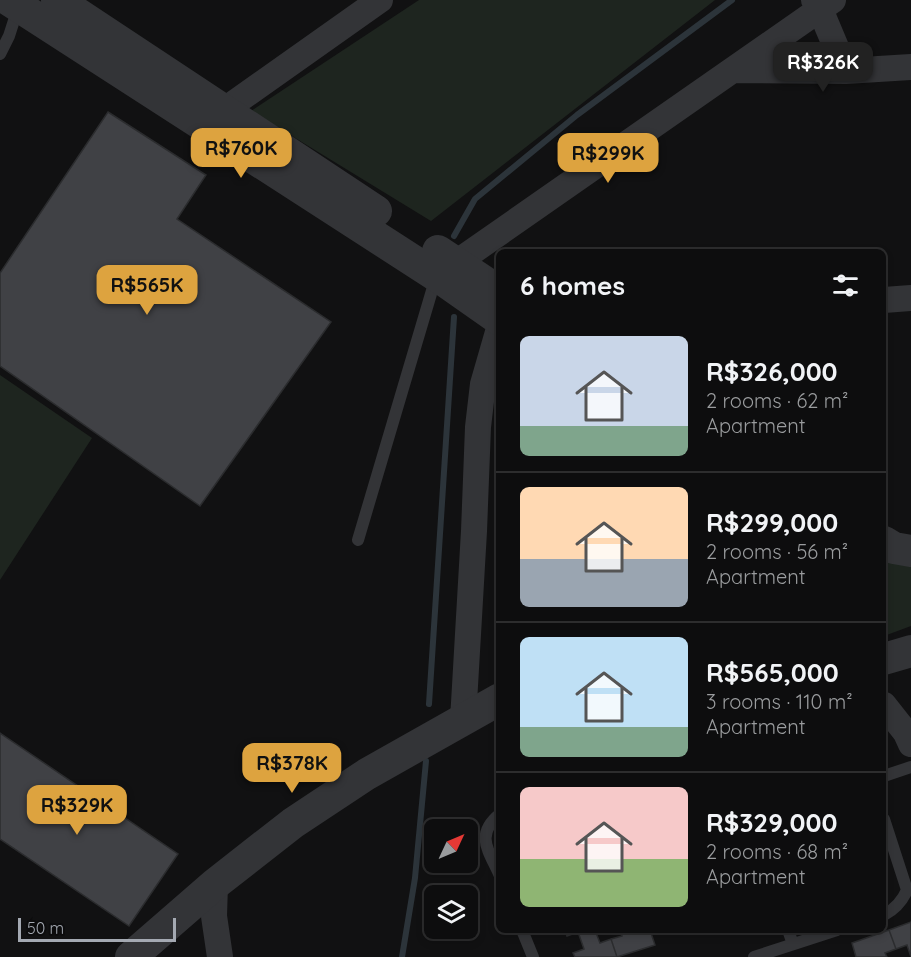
<!DOCTYPE html>
<meta charset="utf-8">
<style>
body{margin:0;font-family:Quicksand,sans-serif;background:#161617;color:#f1f3f6;height:100vh;display:flex;flex-direction:column;font-size:22px;white-space:nowrap}
*{box-sizing:border-box;margin:0}
p{font-size:20px;color:#9a9c9e}
.icon{flex:none;width:33px;height:33px;fill:none;stroke:currentColor;stroke-width:2;stroke-linecap:round;stroke-linejoin:round}
.map{position:relative;flex:1;overflow:hidden}
.sheet{position:absolute;left:496px;top:249px;width:390px;height:684px;display:flex;flex-direction:column;background:#0d0d0e;border-radius:9px;box-shadow:0 3px 9px #0003,0 0 0 2px #2d2d2e}
.sheet>*{flex:none}
.needle{width:39px;rotate:46deg}
.fabs{position:absolute;left:424px;top:819px;display:grid;gap:12px}
.fabs a{display:grid;place-items:center;width:54px;height:54px;border-radius:9px;background:#0d0d0e;box-shadow:0 3px 9px #0003,0 0 0 2px #2d2d2e;font-size:30px}
.scale{position:absolute;left:18px;bottom:15px;width:158px;box-sizing:border-box;padding-left:6px;border:3px solid #a4a9b2;border-top:0;font-size:16px;line-height:21px;white-space:nowrap;color:#a4a9b2;-webkit-text-stroke:4px #0c0c0d;paint-order:stroke}
.price{position:absolute;translate:-50% -51px;padding:0 14px;border-radius:12px;background:#dda33f;color:#111;font-size:20px;line-height:39px;filter:drop-shadow(0 2px 3px #0008)}
.price::after{content:'';position:absolute;left:50%;top:36px;width:18px;height:14px;margin-left:-9px;background:inherit;clip-path:polygon(0 0,100% 0,50% 100%)}
.price.current{background:#222;color:#fff}
ul{padding:0;list-style:none}
li{display:flex;align-items:center;gap:18px;height:150px;padding:0 24px}
li+li{border-top:2px solid #2d2d2e}
li span{display:grid;place-items:center;flex:none;width:168px;height:120px;border-radius:9px;color:#555}
li>.icon{margin-inline-start:auto}
span .icon{width:72px;height:72px;fill:#fffc;stroke-width:1}
li b{font-size:26px}
h2{display:flex;justify-content:space-between;align-items:center;height:72px;padding:0 24px;font-size:26px}
.map>svg:first-child{display:block}
</style>
<div class="map">
<svg width="911" height="957" viewBox="0 0 911 957">
<rect width="100%" height="100%" fill="#111112"/>
<!-- green -->
<path fill="#1e251f" d="M 419,0 L 715,0 L 431,221 L 251,111 Z
M 0,375 L 92,438 L 0,580 Z
M 891,561 L 911,562 L 911,626 L 884,636 L 884,563 Z"/>
<g fill="none" stroke-linecap="round" stroke-linejoin="round">
<!-- stream -->
<path stroke="#2c343a" stroke-width="6" d="M 454,236 L 475,199 L 577,115 L 732,0
M 429,704 L 454,317
M 402,957 L 415,878 L 426,761"/>
</g>
<!-- building -->
<path fill="#404145" stroke="#2b2c2e" stroke-width="1.5" d="M 108,112 L 206,175 L 177,219 L 331,322 L 200,506 L 0,366 L 0,273 Z
M 0,733 L 178,854 L 129,926 L 0,839 Z
M 911,922 L 911,957 L 907,945 L 896,949 L 889,930 Z
M 565,930 L 595,930 L 600,943 L 611,939 L 617,957 L 575,957 L 573,953 L 584,949 L 578,932 L 567,936 Z
M 620,930 L 650,930 L 655,945 L 617,957 L 611,939 L 622,936 Z
M 889,930 L 896,949 L 885,953 L 887,957 L 856,957 L 852,943 Z"/>
<g fill="none" stroke-linecap="round" stroke-linejoin="round">
<!-- service -->
<path stroke="#333437" stroke-width="12" d="M 0,54 L 9,36 L 18,8
M 358,540 L 436,277
M 884,776 L 911,767
M 500,814 C 474,835 489,851 500,876
M 884,819 L 907,890 C 902,902 895,909 884,915
M 522,930 L 533,957
M 788,930 L 793,944
M 754,957 L 837,930"/>
<!-- minor -->
<path stroke="#333437" stroke-width="26" d="M 814,0 L 820,9 L 846,71
M 735,70 L 846,71 L 911,67
M 223,111 L 380,0
M 456,263 L 833,0
M 884,300 L 911,298
M 884,705 L 906,733 L 911,744
M 463,720 L 474,531 L 478,427 L 483,384 L 500,325
M 215,884 L 214,916 L 220,957"/>
<!-- tertiary -->
<path stroke="#333437" stroke-width="32" d="M 9,0 L 443,280 L 500,320
M 57,0 L 376,211
M 438,251 L 500,292
M 884,542 L 894,548 L 911,551
M 884,659 L 911,651
M 131,957 L 215,884 L 293,823 L 367,774 L 500,699"/>
</g>
</svg>
<div class="fabs">
<a><svg class="needle" viewBox="-14 -14 28 28"><path d="M0-13l5 13h-10z" fill="#e53935"/><path d="M0 13l5-13h-10z" fill="#9a9c9e"/></svg></a>
<a><svg class="icon" aria-label="layers" viewBox="0 0 24 24"><path d="M12 4l9 5-9 5-9-5zM3 14l9 5 9-5"/></svg></a>
</div>
<div class="scale">50 m</div>
<b class="price current" style="left:823px;top:93px">R$326K</b>
<b class="price" style="left:241px;top:179px">R$760K</b>
<b class="price" style="left:608px;top:184px">R$299K</b>
<b class="price" style="left:147px;top:316px">R$565K</b>
<b class="price" style="left:292px;top:794px">R$378K</b>
<b class="price" style="left:77px;top:836px">R$329K</b>
<section class="sheet">
<h2>6 homes<svg class="icon" aria-label="filters" viewBox="0 0 24 24"><path d="M4 7h16M4 17h16"/><circle cx="9" cy="7" r="2"/><circle cx="15" cy="17" r="2"/></svg></h2>
<ul>
<li><span style="background:linear-gradient(#c9d6e8 75%,#7fa58c 0)"><svg class="icon" aria-label="home" viewBox="0 0 24 24"><path d="M3 11l9-7 9 7M6 9v11h12V9"/></svg></span><div><b>R$326,000</b><p>2 rooms · 62 m²</p><p>Apartment</p></div></li>
<li><span style="background:linear-gradient(#ffd9b3 60%,#9aa5b1 0)"><svg class="icon" aria-label="home" viewBox="0 0 24 24"><path d="M3 11l9-7 9 7M6 9v11h12V9"/></svg></span><div><b>R$299,000</b><p>2 rooms · 56 m²</p><p>Apartment</p></div></li>
<li><span style="background:linear-gradient(#bfe0f5 75%,#7fa58c 0)"><svg class="icon" aria-label="home" viewBox="0 0 24 24"><path d="M3 11l9-7 9 7M6 9v11h12V9"/></svg></span><div><b>R$565,000</b><p>3 rooms · 110 m²</p><p>Apartment</p></div></li>
<li><span style="background:linear-gradient(#f6c9c9 60%,#8fb573 0)"><svg class="icon" aria-label="home" viewBox="0 0 24 24"><path d="M3 11l9-7 9 7M6 9v11h12V9"/></svg></span><div><b>R$329,000</b><p>2 rooms · 68 m²</p><p>Apartment</p></div></li>
</ul>
</section>
</div>
